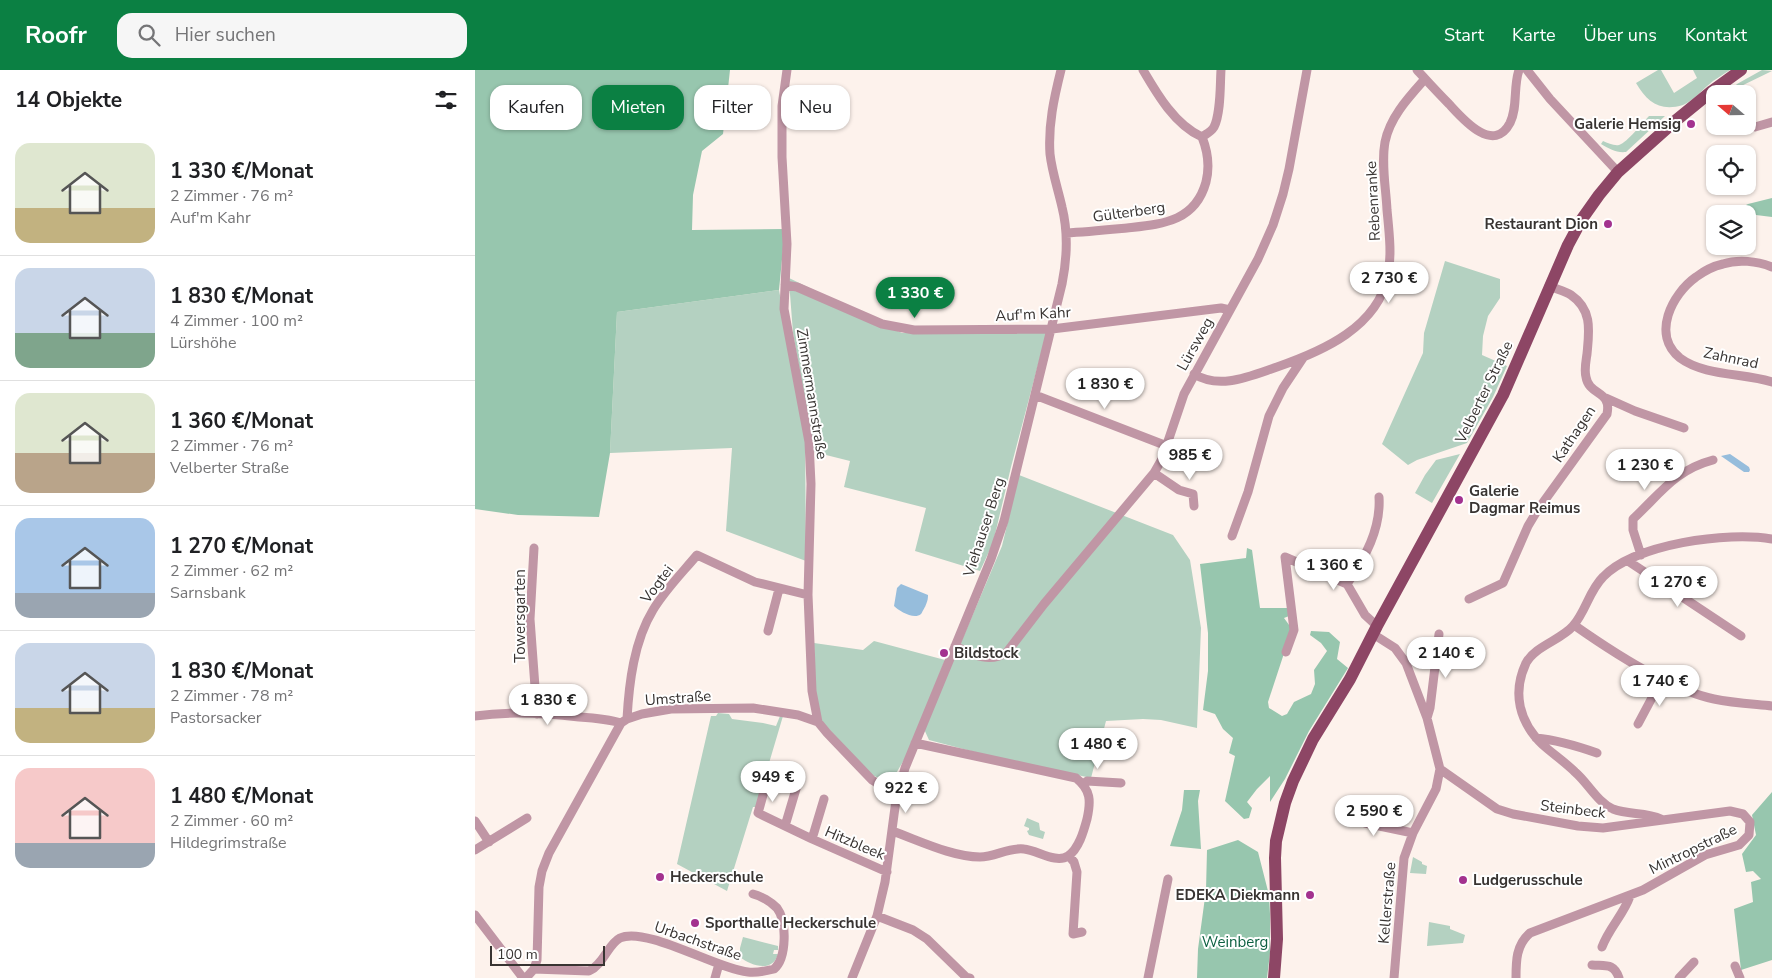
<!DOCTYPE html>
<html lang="de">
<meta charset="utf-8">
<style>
body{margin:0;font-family:"Nunito Sans",sans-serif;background:#f6f6f6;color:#202124;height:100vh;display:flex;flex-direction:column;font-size:19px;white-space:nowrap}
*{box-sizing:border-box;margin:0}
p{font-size:16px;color:#757577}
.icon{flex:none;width:28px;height:28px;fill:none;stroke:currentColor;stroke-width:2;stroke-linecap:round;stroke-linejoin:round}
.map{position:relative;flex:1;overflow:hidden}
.details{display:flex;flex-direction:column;background:#fff;width:475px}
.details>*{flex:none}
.top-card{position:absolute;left:15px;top:15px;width:475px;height:45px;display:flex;gap:10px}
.needle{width:32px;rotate:290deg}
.buttons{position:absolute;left:1231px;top:15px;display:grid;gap:10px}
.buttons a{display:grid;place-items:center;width:50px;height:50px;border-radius:10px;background:#fff;box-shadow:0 1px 4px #0004;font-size:25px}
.scale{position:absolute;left:15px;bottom:12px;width:115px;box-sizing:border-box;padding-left:5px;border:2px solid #383432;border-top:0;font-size:14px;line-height:18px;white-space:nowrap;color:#383432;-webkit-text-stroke:4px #fff;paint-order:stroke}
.price{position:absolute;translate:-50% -42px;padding:0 11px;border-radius:18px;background:#fff;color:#222;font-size:16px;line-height:32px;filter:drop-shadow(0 1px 2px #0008)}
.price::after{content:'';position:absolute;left:50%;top:30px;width:15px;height:11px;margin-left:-8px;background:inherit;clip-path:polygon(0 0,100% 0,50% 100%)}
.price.selected{background:#0b8043;color:#fff}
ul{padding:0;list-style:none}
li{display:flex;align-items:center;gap:15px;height:125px;padding:0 15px}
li+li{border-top:1px solid #e0e0e0}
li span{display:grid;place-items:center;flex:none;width:140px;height:100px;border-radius:15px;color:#555}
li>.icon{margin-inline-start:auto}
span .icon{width:60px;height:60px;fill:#fffc;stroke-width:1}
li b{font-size:21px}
h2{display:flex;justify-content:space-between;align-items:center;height:60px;padding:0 15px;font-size:21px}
.tag{padding:0 18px;border-radius:15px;background:#fff;box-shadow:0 1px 4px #0004;font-size:18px;line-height:45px}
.tag.selected{background:#0b8043;color:#fff}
header{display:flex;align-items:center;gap:30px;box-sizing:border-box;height:70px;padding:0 25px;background:#0b8043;color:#fff}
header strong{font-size:24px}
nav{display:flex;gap:28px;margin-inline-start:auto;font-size:18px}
.search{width:350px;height:45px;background:#f6f6f6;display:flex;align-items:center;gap:12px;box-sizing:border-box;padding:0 18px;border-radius:15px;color:#757577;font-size:19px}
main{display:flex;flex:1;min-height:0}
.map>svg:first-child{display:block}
</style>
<header>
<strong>Roofr</strong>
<div class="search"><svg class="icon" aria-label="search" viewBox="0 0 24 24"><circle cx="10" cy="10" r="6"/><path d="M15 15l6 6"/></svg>Hier suchen</div>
<nav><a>Start</a><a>Karte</a><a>Über uns</a><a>Kontakt</a></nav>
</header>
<main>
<section class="details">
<h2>14 Objekte<svg class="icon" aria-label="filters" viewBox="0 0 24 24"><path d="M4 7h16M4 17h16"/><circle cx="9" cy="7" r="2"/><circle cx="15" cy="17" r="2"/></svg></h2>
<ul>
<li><span style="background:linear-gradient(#dfe7d0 65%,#c2b280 0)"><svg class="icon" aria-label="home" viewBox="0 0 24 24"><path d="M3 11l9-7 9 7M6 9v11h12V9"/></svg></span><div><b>1 330 €/Monat</b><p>2 Zimmer · 76 m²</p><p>Auf'm Kahr</p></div></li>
<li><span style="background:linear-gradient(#c9d6e8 65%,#7fa58c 0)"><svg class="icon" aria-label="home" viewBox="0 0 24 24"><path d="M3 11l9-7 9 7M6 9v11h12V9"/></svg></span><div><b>1 830 €/Monat</b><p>4 Zimmer · 100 m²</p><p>Lürshöhe</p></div></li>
<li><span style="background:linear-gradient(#dfe7d0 60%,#b9a48a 0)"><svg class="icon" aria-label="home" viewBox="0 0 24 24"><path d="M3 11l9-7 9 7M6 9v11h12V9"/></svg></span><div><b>1 360 €/Monat</b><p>2 Zimmer · 76 m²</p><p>Velberter Straße</p></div></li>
<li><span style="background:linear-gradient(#a9c7e8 75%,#9aa5b1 0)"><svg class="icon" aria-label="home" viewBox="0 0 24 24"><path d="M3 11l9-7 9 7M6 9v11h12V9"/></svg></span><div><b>1 270 €/Monat</b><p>2 Zimmer · 62 m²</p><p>Sarnsbank</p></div></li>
<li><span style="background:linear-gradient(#c9d6e8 65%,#c2b280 0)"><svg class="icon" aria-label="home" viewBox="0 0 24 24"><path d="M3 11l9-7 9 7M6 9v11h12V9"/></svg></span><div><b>1 830 €/Monat</b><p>2 Zimmer · 78 m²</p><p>Pastorsacker</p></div></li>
<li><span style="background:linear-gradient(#f6c9c9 75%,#9aa5b1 0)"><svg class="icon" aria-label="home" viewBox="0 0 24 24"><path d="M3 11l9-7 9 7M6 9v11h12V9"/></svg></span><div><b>1 480 €/Monat</b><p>2 Zimmer · 60 m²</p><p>Hildegrimstraße</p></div></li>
</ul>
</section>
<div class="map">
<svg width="1297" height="908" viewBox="0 0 1297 908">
<rect width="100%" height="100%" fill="#fdf2ec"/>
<!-- green -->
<path fill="#b4d1c1" d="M 1183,0 L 1186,0 L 1199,23 L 1222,8 L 1218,0 L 1255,0 C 1249,4 1244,7 1238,11 C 1230,17 1217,32 1208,35 C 1185,42 1172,32 1161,13 Z
M 1287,0 L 1297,1 L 1260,19 L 1259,17 L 1262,14 Z
M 1174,46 L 1190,46 L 1151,82 C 1141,83 1135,79 1126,74 L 1128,71 C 1133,73 1139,76 1144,75 C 1153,72 1167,53 1174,46 Z
M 970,191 L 1025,209 L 1025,228 L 1013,246 L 1008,266 L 1007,285 L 1032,296 L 1018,327 L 992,373 L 942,390 L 933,395 L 907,374 L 948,283 L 949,263 Z
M 312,207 L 427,263 L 572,261 L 536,397 L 518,473 L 505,501 L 440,481 L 451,438 L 369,417 L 375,391 L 339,382 L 318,263 L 315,224 Z
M 304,220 L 330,361 L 331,491 L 251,461 L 257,378 L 135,383 L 142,242 Z
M 985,384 L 957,433 L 940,423 L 950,405 L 961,390 Z
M 544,405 L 698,465 L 715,490 L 726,558 L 722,658 L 686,650 L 668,649 L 631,651 L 616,708 L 515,686 L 454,670 L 449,659 L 527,476 Z
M 399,571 L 470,590 L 432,685 L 420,705 L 406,709 L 397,705 L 347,652 L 340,621 L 339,573 L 388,580 Z
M 243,643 L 254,644 L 257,649 L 288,653 L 301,656 L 305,646 L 308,646 L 281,737 L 278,737 L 252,821 L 202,794 L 236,646 L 241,646 Z
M 552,748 L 564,753 L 565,760 L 570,762 L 568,769 L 554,765 L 552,761 L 554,760 L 554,758 L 549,756 Z
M 938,787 L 947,792 L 947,794 L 952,796 L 951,804 L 935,803 Z
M 954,852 L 975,856 L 975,859 L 990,865 L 988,873 L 952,876 Z
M 268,867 L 303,876 L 303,880 L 299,880 L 298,884 L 303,884 C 298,903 276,896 265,887 L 265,878 Z"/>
<!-- forest -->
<path fill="#97c6ae" d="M 0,0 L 255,0 L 248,64 L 227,81 L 218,125 L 217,160 L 310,159 L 304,220 L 142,242 L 135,383 L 124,447 L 43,445 L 0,439 Z
M 1297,128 L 1297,147 L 1257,142 L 1273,134 Z
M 772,478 L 777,480 L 785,538 L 814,538 L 814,546 L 809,548 L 817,559 L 793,632 L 794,638 L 807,646 L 812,644 L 819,632 L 836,624 L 840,614 L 839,600 L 852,581 L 846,573 L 835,565 L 836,561 L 854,562 L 865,572 L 862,589 L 873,598 L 834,661 L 810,709 L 795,732 L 795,706 L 782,719 L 772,732 L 777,738 L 774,748 L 769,749 L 750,731 L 760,686 L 754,683 L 758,668 L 748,659 L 740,644 L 728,640 L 733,601 L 733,563 L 725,494 L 771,488 Z
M 709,720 L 725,720 L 723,731 L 726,779 L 695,776 L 707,740 Z
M 1297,722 L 1297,890 L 1266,900 L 1259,839 L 1278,832 L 1276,812 L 1286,809 L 1278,801 L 1271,802 L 1267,784 L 1281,765 L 1277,745 Z
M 763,770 L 783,782 L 794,825 L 795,844 L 795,883 L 792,908 L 722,908 L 723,879 L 731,820 L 732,780 Z"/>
<!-- water -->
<path fill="#96bddc" d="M 1255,384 L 1274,397 L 1275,400 L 1274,402 L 1269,402 L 1246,386 Z
M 426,514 L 453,525 C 453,530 452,532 450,537 C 449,538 447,543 446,544 C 439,550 424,541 419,536 L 422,518 Z"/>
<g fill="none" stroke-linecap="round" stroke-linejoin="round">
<!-- minor -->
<path stroke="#c096a5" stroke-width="9" d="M 312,0 L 307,36 L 307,87 L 312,174 L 309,239 L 334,372 L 336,414 L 333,525 L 337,621 L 343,652
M 668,0 C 682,24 700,55 727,67
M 942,0 C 953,12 963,23 974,34 C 987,48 1018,85 1035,53 C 1043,37 1038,17 1044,0
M 1052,0 L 1075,29 L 1143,102
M 1272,55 L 1280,57 L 1297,52
M 591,163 C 611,162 631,160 652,158 C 687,154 720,152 731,112 C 735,96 733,82 727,67 C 731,64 736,62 739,57 C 746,43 745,15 746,0
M 1297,197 C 1282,191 1263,189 1248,194 C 1239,196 1229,201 1221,207 C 1197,224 1176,265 1205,288 C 1229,306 1269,303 1297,312
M 310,215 L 322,217 L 407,254 L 439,260 L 577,259 L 746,238 L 755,240
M 719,304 C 745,320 775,306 802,297 C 848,281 903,257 913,205 C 917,184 914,161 912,140 C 911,118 906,94 910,72 C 915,47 934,27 950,9
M 560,325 L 692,376
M 1131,328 L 1160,341 L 1209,358
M 679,403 L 704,420 L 718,424 L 719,436
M 757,466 L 773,422 L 794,346 L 808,318 L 828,288
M 59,478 L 55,549 L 62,644
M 1166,485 L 1158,460 L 1158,449 C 1185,424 1200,400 1238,390
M 1153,491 L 1266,566
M 872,514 C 890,488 906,459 904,427
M 994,529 L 1028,513 L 1053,456 L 1062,441 L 1132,344 C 1137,320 1114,326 1111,307 C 1109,300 1111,291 1112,284 C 1114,262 1118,240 1096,225 C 1090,221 1081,219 1074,216
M 1099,555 C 1136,581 1195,620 1239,629 C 1258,633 1278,634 1297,636
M 293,561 L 304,519
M 898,564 L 920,578 L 931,593 L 952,648 L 965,699 L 961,719 L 938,763 L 929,788 L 919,908
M 480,576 C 497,584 514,594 532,582 L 569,534 L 679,403 L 687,389 L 709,324 L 783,189 L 798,155 L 808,124 L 814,99 L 832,0
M 811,582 L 819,560 L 810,487 L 872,514 L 890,545 L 902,556
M 0,646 C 34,641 70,643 104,647 C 119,648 133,649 146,653
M 952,648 L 955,638 L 964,564
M 152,649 C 154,613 159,571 178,540 C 190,520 207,503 222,485 L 280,512 L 333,525
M 1163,654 L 1187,609
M 1061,668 C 1083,670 1102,676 1122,683
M 965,699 L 1022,739 L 1038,744 L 1103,756 L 1128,758 L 1255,741 L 1268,744 L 1275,752 L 1274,765 L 1264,775 L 1230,785 L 1168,820 L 1055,863 C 1041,875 1041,891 1041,908
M 293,707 L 283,743 L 337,769 L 412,802
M 608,714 L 612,711 L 646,713
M 891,745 L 890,753 L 938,763
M 1186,749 C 1171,742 1153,745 1138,739 C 1122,732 1113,713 1100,702 C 1090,692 1078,684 1068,675 C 1044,652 1037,623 1051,593 C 1060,576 1086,570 1098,556 C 1111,541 1114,521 1128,507 C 1159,474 1253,461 1297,469
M 0,751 L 14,772
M 310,756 L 321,719
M 417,761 C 443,770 477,787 505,787 C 520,787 534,777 549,779 C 562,780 581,794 593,786 C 604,779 609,760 612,749 C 616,731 616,720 601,708 L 440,673
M 337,769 L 349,729
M 0,780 L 52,748
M 594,786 L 599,792 L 602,802 L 598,864 L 607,862
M 0,845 L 48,908
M 402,846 L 438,860 L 452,869 L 491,907 L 495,908
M 1127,877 C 1134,858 1149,844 1155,826
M 1117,895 C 1131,896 1139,893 1144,908
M 1260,896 L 1265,908
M 59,899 L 114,901 C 129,894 133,874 145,868 C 171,856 242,899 273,902 C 282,903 291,901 299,899 C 312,888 312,851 302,838 C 296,832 286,826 278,824
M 51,908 L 59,899 L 62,890 L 64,817 L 67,801 L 74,783 L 146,653 L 152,649 L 167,644 L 196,639 L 278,638 L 323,645 L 343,652 L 352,663 L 397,710 L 410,718 L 423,723
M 240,908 L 244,894
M 377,908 L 402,846 L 410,812 L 421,730 L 430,698 L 516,489 L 529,451 L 587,214 C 592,189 593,161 587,137 C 583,119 577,102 575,84 C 573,55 579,28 586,0
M 673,908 L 693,809
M 1204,908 L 1219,892"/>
<!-- primary -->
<path stroke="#8d4665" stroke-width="12" d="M 799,908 L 802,869 L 800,788 L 801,771 L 810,733 L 818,711 L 838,669 L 875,609 L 902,556 L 1028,325 L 1093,175 L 1107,149 L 1124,125 L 1143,102 L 1199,52 L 1237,21 L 1266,0"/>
</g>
<!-- markers -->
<g fill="#a3328f" stroke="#fff" stroke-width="2">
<circle cx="1216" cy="54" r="5"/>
<circle cx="1133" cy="154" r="5"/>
<circle cx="984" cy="430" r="5"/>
<circle cx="469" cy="583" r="5"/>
<circle cx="185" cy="807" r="5"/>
<circle cx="988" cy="810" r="5"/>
<circle cx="835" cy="825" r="5"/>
<circle cx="220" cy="853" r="5"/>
</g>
<g text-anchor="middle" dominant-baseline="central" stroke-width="4" stroke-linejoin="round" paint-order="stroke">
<!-- poi labels -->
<g font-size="15" font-weight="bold" fill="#383432" stroke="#fff" text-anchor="start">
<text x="1206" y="54" text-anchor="end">Galerie Hemsig</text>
<text x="1123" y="154" text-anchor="end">Restaurant Dion</text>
<text x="994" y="421">Galerie<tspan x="994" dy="17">Dagmar Reimus</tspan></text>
<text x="479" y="583">Bildstock</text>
<text x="195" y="807">Heckerschule</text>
<text x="998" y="810">Ludgerusschule</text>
<text x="825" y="825" text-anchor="end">EDEKA Diekmann</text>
<text x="230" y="853">Sporthalle Heckerschule</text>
</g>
<!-- street labels -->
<g font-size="15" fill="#383432" stroke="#fff">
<text transform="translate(898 131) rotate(-93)">Rebenranke</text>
<text transform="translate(654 142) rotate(-8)">Gülterberg</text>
<text transform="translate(558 244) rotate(-3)">Auf'm Kahr</text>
<text transform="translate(720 274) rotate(-61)">Lürsweg</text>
<text transform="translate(1256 288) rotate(12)">Zahnrad</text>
<text transform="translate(1009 322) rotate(-64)">Velberter Straße</text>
<text transform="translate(337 324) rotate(81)">Zimmermannstraße</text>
<text transform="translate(1099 364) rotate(-56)">Kathagen</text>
<text transform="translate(509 457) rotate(-72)">Viehauser Berg</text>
<text transform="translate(182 514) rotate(-53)">Vogtei</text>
<text transform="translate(45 546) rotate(-90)">Towersgarten</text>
<text transform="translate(203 628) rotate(-4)">Umstraße</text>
<text transform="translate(1098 739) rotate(7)">Steinbeck</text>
<text transform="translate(380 773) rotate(23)">Hitzbleek</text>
<text transform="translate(1218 779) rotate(-26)">Mintropstraße</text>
<text transform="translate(912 833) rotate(-85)">Kellerstraße</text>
<text transform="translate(223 871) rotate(19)">Urbachstraße</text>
</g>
<!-- park labels -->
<g font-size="15" fill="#0c6041" stroke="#fff">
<text x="760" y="872">Weinberg</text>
</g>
</g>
</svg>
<div class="buttons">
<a><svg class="needle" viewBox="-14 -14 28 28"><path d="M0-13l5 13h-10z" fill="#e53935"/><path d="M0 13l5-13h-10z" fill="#757577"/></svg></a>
<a><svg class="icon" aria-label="locate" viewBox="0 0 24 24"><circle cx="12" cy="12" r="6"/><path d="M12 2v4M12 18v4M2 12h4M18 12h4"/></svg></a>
<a><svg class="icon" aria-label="layers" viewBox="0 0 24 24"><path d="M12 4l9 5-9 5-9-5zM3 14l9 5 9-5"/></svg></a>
</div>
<div class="scale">100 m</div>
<b class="price" style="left:914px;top:234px">2 730 €</b>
<b class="price selected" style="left:440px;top:249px">1 330 €</b>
<b class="price" style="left:630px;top:340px">1 830 €</b>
<b class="price" style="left:715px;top:411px">985 €</b>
<b class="price" style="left:1170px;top:421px">1 230 €</b>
<b class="price" style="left:859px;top:521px">1 360 €</b>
<b class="price" style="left:1203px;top:538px">1 270 €</b>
<b class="price" style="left:971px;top:609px">2 140 €</b>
<b class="price" style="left:1185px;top:637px">1 740 €</b>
<b class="price" style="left:73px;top:656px">1 830 €</b>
<b class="price" style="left:623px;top:700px">1 480 €</b>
<b class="price" style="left:298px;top:733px">949 €</b>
<b class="price" style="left:431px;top:744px">922 €</b>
<b class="price" style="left:899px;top:767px">2 590 €</b>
<div class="top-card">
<a class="tag">Kaufen</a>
<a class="tag selected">Mieten</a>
<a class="tag">Filter</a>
<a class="tag">Neu</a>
</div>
</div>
</main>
